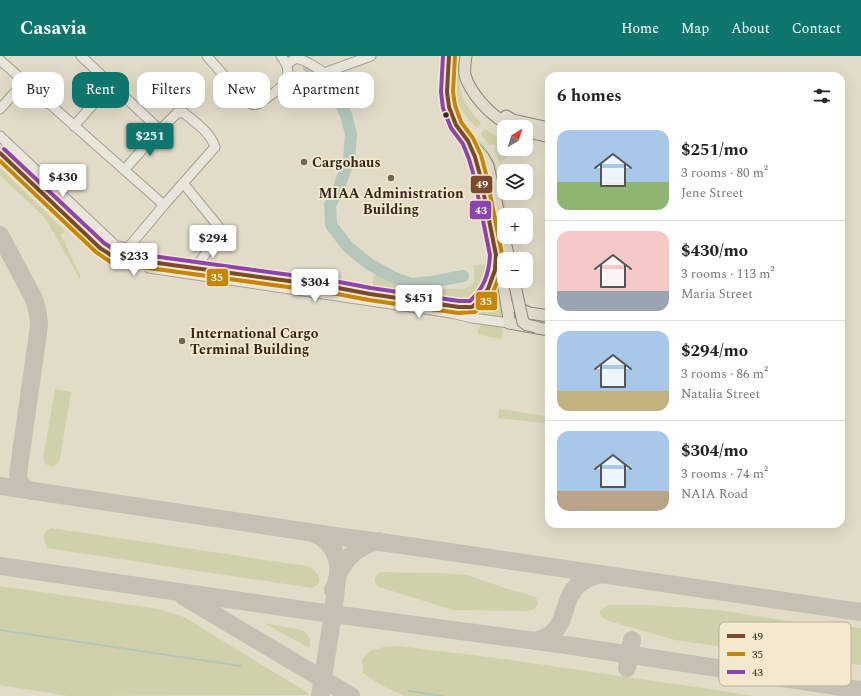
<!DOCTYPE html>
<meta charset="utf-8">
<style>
body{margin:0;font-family:Spectral,serif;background:#f6f6f6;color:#222;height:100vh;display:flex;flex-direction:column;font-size:15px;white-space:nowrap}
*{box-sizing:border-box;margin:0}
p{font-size:13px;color:#767676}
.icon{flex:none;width:22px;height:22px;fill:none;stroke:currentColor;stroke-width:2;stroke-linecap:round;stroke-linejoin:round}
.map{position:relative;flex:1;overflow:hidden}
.side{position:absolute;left:545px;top:16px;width:300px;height:456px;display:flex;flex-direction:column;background:#fff;border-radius:12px;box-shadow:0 4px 16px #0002}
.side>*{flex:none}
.guide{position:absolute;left:12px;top:16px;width:380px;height:36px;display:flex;gap:8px}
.needle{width:26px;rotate:38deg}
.controls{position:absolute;left:497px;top:64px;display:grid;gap:8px}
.controls a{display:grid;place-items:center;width:36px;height:36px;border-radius:8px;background:#fff;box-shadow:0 4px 16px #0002;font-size:20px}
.price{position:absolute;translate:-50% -34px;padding:0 9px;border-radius:4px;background:#fff;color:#222;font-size:13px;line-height:26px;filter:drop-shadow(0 1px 2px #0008)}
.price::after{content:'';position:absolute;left:50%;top:24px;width:12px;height:9px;margin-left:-6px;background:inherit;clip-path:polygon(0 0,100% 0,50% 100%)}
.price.selected{background:#0f766e;color:#fff}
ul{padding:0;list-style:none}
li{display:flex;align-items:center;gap:12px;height:100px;padding:0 12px}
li+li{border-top:1px solid #e0e0e0}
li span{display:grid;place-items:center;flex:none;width:112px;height:80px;border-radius:12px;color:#555}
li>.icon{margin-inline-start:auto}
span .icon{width:48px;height:48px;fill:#fffc;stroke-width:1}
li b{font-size:17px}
h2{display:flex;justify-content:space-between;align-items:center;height:48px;padding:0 12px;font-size:17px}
.chip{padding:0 14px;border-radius:12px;background:#fff;box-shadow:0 4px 16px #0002;font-size:14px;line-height:36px}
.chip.selected{background:#0f766e;color:#fff}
header{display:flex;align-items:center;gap:24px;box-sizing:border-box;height:56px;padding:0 20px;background:#0f766e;color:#fff}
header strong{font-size:19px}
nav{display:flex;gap:22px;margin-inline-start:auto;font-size:14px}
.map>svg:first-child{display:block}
</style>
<header>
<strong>Casavia</strong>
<nav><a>Home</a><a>Map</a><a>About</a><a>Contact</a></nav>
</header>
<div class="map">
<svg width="861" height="640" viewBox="0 0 861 640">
<rect width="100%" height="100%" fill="#e2dbc8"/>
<!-- green -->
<path fill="#d0d1ab" d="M 456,2 L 459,4 L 459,6 C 459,18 459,33 464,45 C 468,52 474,59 480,66 L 481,68 L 478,71 L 476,71 C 462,58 450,38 452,18 C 452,13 453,8 454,3 Z
M 465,71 L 467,71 C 477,82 488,92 494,105 C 502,122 504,141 508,159 L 504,159 L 482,92 L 465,73 Z
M 484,73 C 492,76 497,83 504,86 L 504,93 L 515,93 L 500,108 L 494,93 L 496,91 L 494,88 L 489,89 L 481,79 L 481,76 Z
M 0,112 L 65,175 L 61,179 L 81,221 L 79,222 L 47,165 L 42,159 L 0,119 Z
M 491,208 C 490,219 483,235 472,241 C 468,243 464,243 460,243 L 372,230 L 374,218 L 377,216 C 387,221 398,226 409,229 C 419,232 457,234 466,232 C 470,231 471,229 474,226 L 474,209 Z
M 497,225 L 507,262 L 483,260 L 481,257 L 481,252 L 496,226 Z
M 481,269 C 486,268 502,269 503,274 C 503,276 502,278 502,281 L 499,283 L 480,279 L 478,278 L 478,274 Z
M 55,333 L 71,336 L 60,403 C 56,413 46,413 43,402 Z
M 499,353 L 545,360 L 544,367 L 498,362 Z
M 51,472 L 307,510 C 318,514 326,527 311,532 L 47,492 C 43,484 42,476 51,472 Z
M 380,516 L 439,517 L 467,519 L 505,532 L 533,540 L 537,543 L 538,548 L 534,553 L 529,555 L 453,554 L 379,531 C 373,527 374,521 380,516 Z
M 0,530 L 159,553 L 184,561 L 308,637 L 309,639 L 68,640 L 0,629 Z
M 609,549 L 646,549 L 719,554 L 788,565 L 861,572 L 861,609 L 752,595 L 675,584 L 606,564 L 600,559 L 600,554 Z
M 264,567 L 302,574 C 309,579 312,583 309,592 Z
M 398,590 L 504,603 L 756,640 L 404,640 L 379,628 L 363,617 L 362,604 L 370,595 L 384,591 Z"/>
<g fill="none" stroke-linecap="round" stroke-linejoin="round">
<!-- stream -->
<path stroke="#b5c7bb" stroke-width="2" d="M 0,574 L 241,610
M 409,635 L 443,640"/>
<!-- river -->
<path stroke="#b5c7bb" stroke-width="12" d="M 309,11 L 323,22 L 335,36 L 346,59 L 351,78 L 349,104 L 338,134 L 330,149 L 331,169 L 348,191 L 369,208 L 393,221 L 411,228 L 431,226 L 463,220"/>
<!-- taxiway -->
<path stroke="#c6c0b2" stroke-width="18" d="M 0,179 L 33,241 C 37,251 39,260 39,270 L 18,418 C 18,426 24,432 31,435
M 0,430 L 335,480 L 402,489 L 861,556
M 313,477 C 336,486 345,512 333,534
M 0,510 L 303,554 L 566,589 L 861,634
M 338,518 C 348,499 358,491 378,485
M 183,540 L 351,640
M 534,585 C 538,584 542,583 546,581 C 571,569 559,538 585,524 C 590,521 596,519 602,518
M 627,612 L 632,584
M 320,640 L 333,558 L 337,523"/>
<defs>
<path id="minor" d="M 81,0 L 160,74
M 207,0 L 245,44 C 249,47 253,50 257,48 C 261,47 265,43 268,41 C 284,31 296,18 281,0
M 0,4 L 164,149
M 287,9 C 289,7 292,4 295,3 C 301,1 319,13 324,17 L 371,0
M 0,53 L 25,25
M 74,70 L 111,28
M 0,80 L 116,190 L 128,192 L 164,149 L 215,91 C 210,76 196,67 184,57 L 177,57 L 160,74 L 124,114
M 0,97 L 100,192 L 114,201 L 196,212 L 333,231 L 370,238 L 459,251 L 472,251 C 487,237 494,225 496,204
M 183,127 L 219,171 L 220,176 L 200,206
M 149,212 L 451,257 L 472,262 L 509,267"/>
<path id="major" d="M 449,0 C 448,17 444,36 450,52 C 454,65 461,73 468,84 C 474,95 477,107 480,119 L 504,232 L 509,263 L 509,267
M 466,0 C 465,6 464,13 465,19 C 465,21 467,23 467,25 C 476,44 494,63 514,71
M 506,60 L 513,64 L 549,72
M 526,75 L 549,81
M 473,90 L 483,101 L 488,110 L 504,180
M 504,181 L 509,203
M 514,250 L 529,257 L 549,260
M 509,267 L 549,274"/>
</defs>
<!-- minor casing -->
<use href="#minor" stroke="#a69f92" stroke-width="11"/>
<!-- major casing -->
<use href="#major" stroke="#8c8579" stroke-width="13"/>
<!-- minor -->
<use href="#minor" stroke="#eae5da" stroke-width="9"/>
<!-- major -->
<use href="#major" stroke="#e1dbcb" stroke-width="11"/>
<defs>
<path id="major-bridge" d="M 514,225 L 523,266 L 527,269 L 536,271"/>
</defs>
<!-- major-bridge casing -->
<use href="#major-bridge" stroke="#8c8579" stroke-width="13" stroke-linecap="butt"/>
<!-- major-bridge -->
<use href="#major-bridge" stroke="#e1dbcb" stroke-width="11"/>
<defs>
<path id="bus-1" d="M 0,97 L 100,192 L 114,201 L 333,231 L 370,238 L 459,251 L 472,251 L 480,244 L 488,233 L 495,214 L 496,199 L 480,119 L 475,101 L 468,85 L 456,69 L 449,51 L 447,36 L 449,0"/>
<path id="bus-2" d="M 0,105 L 96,196 L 112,207 L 332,237 L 369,244 L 458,257 L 475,256 L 484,248 L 493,236 L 501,216 L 502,198 L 486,118 L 481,99 L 473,82 L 461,66 L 455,49 L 453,36 L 455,0"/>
<path id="bus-3" d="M 4,93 L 104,187 L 116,195 L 334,225 L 371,232 L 459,245 L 470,245 C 484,232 489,218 490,199 L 474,120 L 469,103 L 463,88 L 451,72 L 443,52 L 441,36 L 443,0"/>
</defs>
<!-- bus-1 casing -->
<use href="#bus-1" stroke="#f4e9ce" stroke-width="7"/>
<!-- bus-2 casing -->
<use href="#bus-2" stroke="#f4e9ce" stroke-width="7"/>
<!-- bus-3 casing -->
<use href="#bus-3" stroke="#f4e9ce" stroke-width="7"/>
<!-- bus-1 -->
<use href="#bus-1" stroke="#7a4b2a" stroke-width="4"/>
<!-- bus-2 -->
<use href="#bus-2" stroke="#c68607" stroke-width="4"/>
<!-- bus-3 -->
<use href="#bus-3" stroke="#8e44ad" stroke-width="4"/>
</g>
<!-- markers -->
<circle fill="#33271c" stroke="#f4e9ce" stroke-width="1.5" cx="446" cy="59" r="3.5"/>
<g fill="#706658" stroke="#f4e9ce" stroke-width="1.5">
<circle cx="304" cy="106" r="4"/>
<circle cx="391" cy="122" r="4"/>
<circle cx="182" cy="285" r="4"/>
</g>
<g text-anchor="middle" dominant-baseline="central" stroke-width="3.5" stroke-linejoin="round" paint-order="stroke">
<!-- poi labels -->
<g font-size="14" font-weight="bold" fill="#33271c" stroke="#f4e9ce" text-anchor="start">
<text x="312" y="106">Cargohaus</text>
<text x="391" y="137" text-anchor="middle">MIAA Administration<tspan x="391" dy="16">Building</tspan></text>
<text x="190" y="277">International Cargo<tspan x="190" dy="16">Terminal Building</tspan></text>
</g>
</g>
<!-- legend -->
<rect x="719" y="566" width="132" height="64" rx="6" fill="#f4e9ce" stroke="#baaf99" stroke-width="1"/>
<rect x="727" y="578" width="18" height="4" fill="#7a4b2a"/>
<rect x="727" y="596" width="18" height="4" fill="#c68607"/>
<rect x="727" y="614" width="18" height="4" fill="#8e44ad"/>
<g font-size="11" fill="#33271c">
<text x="752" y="584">49</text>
<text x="752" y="602">35</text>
<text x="752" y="620">43</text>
</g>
<g stroke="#f4e9ce" stroke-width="1.5">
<rect x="470" y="119" width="23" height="19" rx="4" fill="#7a4b2a"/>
<rect x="469" y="144" width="23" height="20" rx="4" fill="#8e44ad"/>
<rect x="206" y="212" width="23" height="19" rx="4" fill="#c68607"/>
<rect x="475" y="235" width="23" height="20" rx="4" fill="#c68607"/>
</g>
<g font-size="11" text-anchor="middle" font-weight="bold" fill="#fff">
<text x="482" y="132">49</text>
<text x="481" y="158">43</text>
<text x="217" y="225">35</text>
<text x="486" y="249">35</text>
</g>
</svg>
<div class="controls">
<a><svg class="needle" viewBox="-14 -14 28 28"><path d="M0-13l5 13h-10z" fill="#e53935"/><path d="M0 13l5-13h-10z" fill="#767676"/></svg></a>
<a><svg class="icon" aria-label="layers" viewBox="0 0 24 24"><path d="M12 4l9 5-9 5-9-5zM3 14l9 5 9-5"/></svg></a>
<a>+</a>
<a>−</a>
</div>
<b class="price selected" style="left:150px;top:101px">$251</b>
<b class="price" style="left:63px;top:142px">$430</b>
<b class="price" style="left:213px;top:203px">$294</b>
<b class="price" style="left:134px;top:221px">$233</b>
<b class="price" style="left:315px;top:247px">$304</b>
<b class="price" style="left:419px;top:263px">$451</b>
<div class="guide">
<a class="chip">Buy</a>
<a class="chip selected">Rent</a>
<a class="chip">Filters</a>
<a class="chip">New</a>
<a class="chip">Apartment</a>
</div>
<section class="side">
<h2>6 homes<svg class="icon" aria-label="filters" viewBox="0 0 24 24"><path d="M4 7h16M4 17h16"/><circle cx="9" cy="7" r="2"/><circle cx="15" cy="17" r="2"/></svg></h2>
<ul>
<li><span style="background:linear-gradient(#a9c7e8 65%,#8fb573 0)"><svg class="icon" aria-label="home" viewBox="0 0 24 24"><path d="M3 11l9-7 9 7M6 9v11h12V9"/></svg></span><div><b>$251/mo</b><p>3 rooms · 80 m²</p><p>Jene Street</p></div></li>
<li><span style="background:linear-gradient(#f6c9c9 75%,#9aa5b1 0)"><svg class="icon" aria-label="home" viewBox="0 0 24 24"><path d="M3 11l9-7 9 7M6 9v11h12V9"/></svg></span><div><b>$430/mo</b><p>3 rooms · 113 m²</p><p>Maria Street</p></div></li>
<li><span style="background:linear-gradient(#a9c7e8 75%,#c2b280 0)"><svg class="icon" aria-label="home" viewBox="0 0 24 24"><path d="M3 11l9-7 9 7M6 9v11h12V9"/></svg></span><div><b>$294/mo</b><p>3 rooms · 86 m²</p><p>Natalia Street</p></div></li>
<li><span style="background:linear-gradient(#a9c7e8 75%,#b9a48a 0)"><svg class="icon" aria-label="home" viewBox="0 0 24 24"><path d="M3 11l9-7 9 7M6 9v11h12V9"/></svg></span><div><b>$304/mo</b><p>3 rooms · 74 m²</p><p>NAIA Road</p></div></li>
</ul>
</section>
</div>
